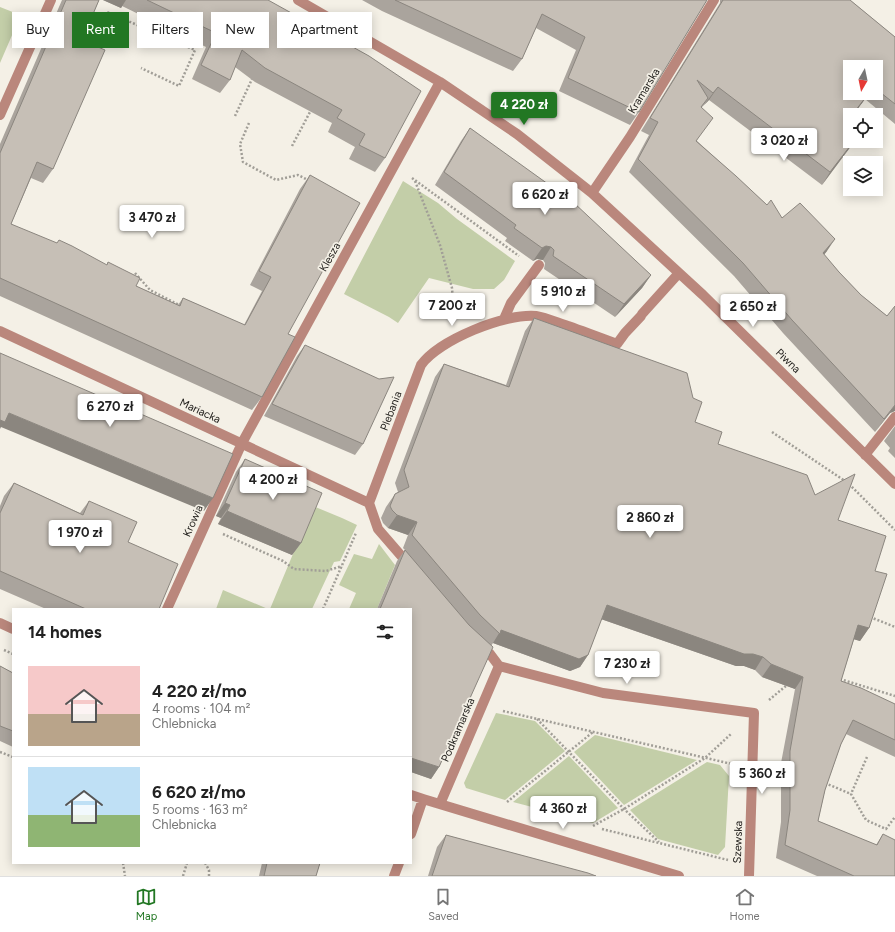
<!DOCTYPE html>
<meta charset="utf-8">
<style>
body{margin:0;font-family:Figtree,sans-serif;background:#f2f2f2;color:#222;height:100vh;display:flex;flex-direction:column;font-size:15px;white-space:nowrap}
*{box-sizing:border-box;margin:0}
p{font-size:13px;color:#767676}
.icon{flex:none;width:22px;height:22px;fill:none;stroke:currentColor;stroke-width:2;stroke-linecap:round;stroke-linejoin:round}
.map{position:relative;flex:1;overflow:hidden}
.side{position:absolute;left:12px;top:608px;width:400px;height:256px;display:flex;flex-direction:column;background:#fff;border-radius:0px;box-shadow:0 2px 10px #0003}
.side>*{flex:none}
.banner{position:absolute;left:12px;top:12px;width:400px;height:36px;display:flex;gap:8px}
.needle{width:26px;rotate:189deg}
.buttons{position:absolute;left:843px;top:60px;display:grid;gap:8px}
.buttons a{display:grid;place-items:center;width:40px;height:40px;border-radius:0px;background:#fff;box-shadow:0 2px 10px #0003;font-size:20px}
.price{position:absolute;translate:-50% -34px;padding:0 9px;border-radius:4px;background:#fff;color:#222;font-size:13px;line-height:26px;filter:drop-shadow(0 1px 2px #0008)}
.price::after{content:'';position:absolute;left:50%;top:24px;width:12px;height:9px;margin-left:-6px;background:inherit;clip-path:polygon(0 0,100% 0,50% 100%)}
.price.selected{background:#227723;color:#fff}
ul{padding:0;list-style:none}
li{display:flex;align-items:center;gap:12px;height:100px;padding:0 16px}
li+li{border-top:1px solid #e0e0e0}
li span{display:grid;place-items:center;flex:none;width:112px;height:80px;border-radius:0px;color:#555}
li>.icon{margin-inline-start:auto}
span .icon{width:48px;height:48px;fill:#fffc;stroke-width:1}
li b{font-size:17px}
h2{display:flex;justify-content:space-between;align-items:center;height:48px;padding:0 16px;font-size:17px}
.tag{padding:0 14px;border-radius:0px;background:#fff;box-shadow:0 2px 10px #0003;font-size:14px;line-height:36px}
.tag.selected{background:#227723;color:#fff}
.menu{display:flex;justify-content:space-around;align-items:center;height:56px;border-top:1px solid #e0e0e0;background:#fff;font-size:11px;color:#767676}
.menu a{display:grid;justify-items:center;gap:2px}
.menu .selected{color:#227723}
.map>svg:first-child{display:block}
</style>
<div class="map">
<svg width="895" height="876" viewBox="0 0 895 876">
<rect width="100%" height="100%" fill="#f4f0e6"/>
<!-- green -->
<path fill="#c3cea8" d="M 0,7 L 28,18 L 23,30 L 16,26 L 0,63 Z
M 403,181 L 438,203 L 457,219 L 515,261 L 504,280 L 494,289 L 473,289 L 429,278 L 398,323 L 389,317 L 344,294 Z
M 313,506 L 342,518 L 357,525 L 340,561 L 334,562 L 312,609 L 270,609 Z
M 379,544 L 395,565 L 377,609 L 349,609 L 356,593 L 339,585 L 354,554 L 372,559 Z
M 223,590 L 268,609 L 216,609 Z
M 496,713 L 535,721 L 565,751 L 505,800 L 466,788 L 464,783 Z
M 595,735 L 697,760 L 624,805 L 574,752 Z
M 569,756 L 618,808 L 593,823 L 513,802 Z
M 707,762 L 720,765 L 729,776 L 725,847 L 718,855 L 658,839 L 630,810 Z"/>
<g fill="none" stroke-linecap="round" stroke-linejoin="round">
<!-- path -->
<path stroke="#a19e97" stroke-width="2.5" stroke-dasharray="2 2" stroke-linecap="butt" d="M 104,34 L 98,31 L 107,12 L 195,50 L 179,86 L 141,68
M 235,116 L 252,79
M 249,123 L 240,144 L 243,162 L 276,180 L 298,175 L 308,180
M 292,146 L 310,112
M 412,178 L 519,256
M 415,181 L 440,245 L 452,288 L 454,316
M 135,273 L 150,290 L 181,306
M 772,432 L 845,481
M 849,484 L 895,530
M 223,534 L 283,561 L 294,569 L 326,571 L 342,566
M 323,609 L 356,533
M 870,617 L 895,627
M 4,650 L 13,654
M 840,679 L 895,696
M 769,700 L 787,685
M 503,711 L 732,764
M 537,719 L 624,809 L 659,842
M 0,752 L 13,757
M 867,757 L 851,794 L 866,820 L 886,829 L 895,817
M 825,783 L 851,794
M 507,802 L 593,732
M 593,826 L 624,809 L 705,758 L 731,734
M 602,829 L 728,860
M 123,863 L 125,876
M 205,863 L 209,870 L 209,876
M 183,876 L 187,863"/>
<!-- minor -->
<path stroke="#ba877c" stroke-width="10" d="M 298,0 L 440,82 L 517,134 L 592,193 L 703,295 L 895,484
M 0,115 L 51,0
M 592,193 L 630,137 L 714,0
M 642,314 L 679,273
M 504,319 L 511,303 L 539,265
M 0,331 L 369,503
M 865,455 L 895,417
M 410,566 L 378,529 L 369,503 L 421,365 C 439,340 505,313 536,316 C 547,318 558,323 568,326 C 585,332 601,338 617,344 L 625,333 L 641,316
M 167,609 L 242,443 L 440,82
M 0,623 L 13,629
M 480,645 L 490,654 L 499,666
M 499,666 L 603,693 L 754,713 L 749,876
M 411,795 L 423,799 L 679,876
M 440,804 L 499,666
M 411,834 L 423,799
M 394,876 L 399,863"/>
</g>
<!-- wall -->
<path fill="#aaa49d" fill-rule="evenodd" d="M 62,0 L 99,0 L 82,40 L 53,169 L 43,183 L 31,178 L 11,224 L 136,286 L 178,305 L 183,298 L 244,325 L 262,291 L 250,285 L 300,189 L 310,175 L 288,334 L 262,397 L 252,410 L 0,296 L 0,144 Z
M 103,0 L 268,0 L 385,158 L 375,172 L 349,159 L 355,147 L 328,132 L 332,123 L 255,82 L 235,67 L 230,80 L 220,93 L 192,79 L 206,47 L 122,6 L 121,8 Z
M 362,0 L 707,0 L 639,112 L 630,125 L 559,91 L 576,50 L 536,28 L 522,59 L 513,71 L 382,11 Z
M 720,0 L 850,0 L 895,37 L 895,124 L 865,99 L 845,126 L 854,141 L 822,185 L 709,100 L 702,107 L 697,141 L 767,205 L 782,218 L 827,251 L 824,255 L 839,272 L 861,295 L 887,316 L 895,306 L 895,411 L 890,413 L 875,432 L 783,333 L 734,276 L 629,172 L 649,135 L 641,131 L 720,3 ZM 876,67 L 876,93 L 850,93 Z
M 470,128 L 651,275 L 642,288 L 615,317 L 544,269 L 545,263 L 543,260 L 537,259 L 533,261 L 505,241 L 507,238 L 435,185 L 461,141 Z
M 534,318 L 695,422 L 718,444 L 815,495 L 838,520 L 875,571 L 869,628 L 860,641 L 854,639 L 841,681 L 895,704 L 895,757 L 846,734 L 841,744 L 825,790 L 818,821 L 876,845 L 883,834 L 895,876 L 817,876 L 776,858 L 781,822 L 781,763 L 795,689 L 762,677 L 755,670 L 744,666 L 736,666 L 601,619 L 588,655 L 580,667 L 570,671 L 493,643 L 491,646 L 439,767 L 431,779 L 411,772 L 411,609 L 377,609 L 397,561 L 405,550 L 403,548 L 408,535 L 388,528 L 383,523 L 381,518 L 386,507 L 395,494 L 398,492 L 395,483 L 435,377 L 444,364 L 506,385 L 525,331 Z
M 305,345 L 363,444 L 355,455 L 264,416 L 297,356 Z
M 895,426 L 895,458 L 888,451 L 890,448 L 884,441 Z
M 245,459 L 301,543 L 292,555 L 218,524 L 221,518 L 216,516 L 236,472 Z
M 14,483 L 80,513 L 89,501 L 128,542 L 159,609 L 46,609 L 0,589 L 0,506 L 4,496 Z
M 0,666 L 13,673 L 13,747 L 0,741 Z
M 446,835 L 596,876 L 428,876 L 437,847 Z
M 262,863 L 320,863 L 316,876 L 259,876 Z"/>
<!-- shaded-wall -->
<path fill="#8b867f" d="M 103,0 L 126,0 L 121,8 Z
M 718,87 L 709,100 L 704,105 L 713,93 Z
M 869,93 L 865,99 L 853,115 L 852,115 Z
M 854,141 L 849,149 L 822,185 L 830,172 Z
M 835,239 L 827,251 L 814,266 L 823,253 Z
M 546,246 L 551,247 L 543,260 L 537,259 L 533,261 L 542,248 Z
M 651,275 L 642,288 L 615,317 L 624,304 Z
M 895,405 L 895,411 L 890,413 L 875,432 Z
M 9,413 L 213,498 L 204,511 L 1,427 L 0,429 L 0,420 Z
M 225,503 L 230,505 L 221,518 L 216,516 Z
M 227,511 L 301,543 L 292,555 L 218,524 Z
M 397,515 L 417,522 L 408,535 L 388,528 Z
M 607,605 L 753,654 L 763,657 L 755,670 L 744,666 L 736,666 L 598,618 Z
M 858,625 L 869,628 L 860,641 L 849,638 Z
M 501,630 L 588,655 L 580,667 L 570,671 L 493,643 Z
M 771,664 L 803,677 L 795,689 L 762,677 Z
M 411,758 L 439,767 L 431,779 L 411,772 Z"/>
<!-- building -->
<path fill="#c6bfb6" stroke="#8b867f" d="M 66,0 L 99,0 L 82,40 L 105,50 L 53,169 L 37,162 L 11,224 L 57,243 L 59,240 L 72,246 L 107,265 L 108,262 L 140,278 L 136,286 L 180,306 L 183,298 L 245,325 L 271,277 L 259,271 L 310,175 L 360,203 L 288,334 L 295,337 L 262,397 L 0,278 L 0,153 Z
M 147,0 L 268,0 L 369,56 L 421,91 L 385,158 L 359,145 L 365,134 L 337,118 L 342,110 L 265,68 L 242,50 L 230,80 L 201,65 L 216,33 Z
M 395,0 L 707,0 L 639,112 L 568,78 L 585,37 L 542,14 L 522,59 Z
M 723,0 L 850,0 L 895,37 L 895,104 L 876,89 L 876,67 L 850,67 L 850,93 L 869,93 L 852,115 L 850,115 L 850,118 L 844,125 L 850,130 L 850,141 L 854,141 L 830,172 L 718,87 L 713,93 L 697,80 L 708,98 L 701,107 L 713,118 L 696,141 L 736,176 L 767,205 L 771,200 L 782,218 L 800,203 L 835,239 L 823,253 L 839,272 L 861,295 L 887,316 L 895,306 L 895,405 L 884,419 L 792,320 L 743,263 L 638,159 L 658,122 L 650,118 Z
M 470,128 L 573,202 L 651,275 L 624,304 L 553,256 L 554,250 L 551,247 L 546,246 L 542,248 L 514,228 L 516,225 L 444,172 Z
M 534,318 L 687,373 L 693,398 L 702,402 L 695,422 L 722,432 L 718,444 L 807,475 L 815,495 L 855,474 L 838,520 L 886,536 L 875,571 L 887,574 L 869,628 L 858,625 L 841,681 L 861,688 L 895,704 L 895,740 L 853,720 L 841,744 L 825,790 L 818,821 L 877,845 L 883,834 L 895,840 L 895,876 L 854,876 L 785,845 L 790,810 L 790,751 L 803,677 L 771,664 L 763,657 L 753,654 L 744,654 L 607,605 L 588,655 L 579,659 L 501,630 L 500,634 L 480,615 L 412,535 L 417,522 L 397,515 L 392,510 L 390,506 L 395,494 L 409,487 L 404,470 L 444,364 L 509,387 Z
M 305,345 L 379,379 L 394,377 L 363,444 L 272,404 Z
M 0,353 L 233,454 L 213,498 L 9,413 L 5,422 L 0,420 Z
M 245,459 L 322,493 L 301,543 L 227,511 L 230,505 L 225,503 Z
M 14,483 L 83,515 L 89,501 L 137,522 L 128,542 L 178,564 L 159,609 L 86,609 L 0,571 L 0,513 Z
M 405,550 L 469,625 L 493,647 L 439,767 L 411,758 L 411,609 L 380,609 Z
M 0,666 L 13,673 L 13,731 L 0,726 Z
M 446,835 L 588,873 L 596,876 L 432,876 Z
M 267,863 L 320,863 L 316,876 L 264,876 Z"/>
<g text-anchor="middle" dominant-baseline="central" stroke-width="3.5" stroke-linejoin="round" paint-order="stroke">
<!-- street labels -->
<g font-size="11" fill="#1c1a17" stroke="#f4f0e6">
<text transform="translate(644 91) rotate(-59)">Kramarska</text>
<text transform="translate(330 257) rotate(-61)">Klesza</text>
<text transform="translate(788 361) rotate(44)">Piwna</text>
<text transform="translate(200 411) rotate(25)">Mariacka</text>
<text transform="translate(391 411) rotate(-69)">Plebania</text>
<text transform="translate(193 521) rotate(-66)">Krowia</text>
<text transform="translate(458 730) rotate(-67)">Podkramarska</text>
<text transform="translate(738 842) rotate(-88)">Szewska</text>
</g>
</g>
</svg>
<div class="buttons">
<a><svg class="needle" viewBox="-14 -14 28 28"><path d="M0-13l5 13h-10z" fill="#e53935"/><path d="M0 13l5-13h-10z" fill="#767676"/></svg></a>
<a><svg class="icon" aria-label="locate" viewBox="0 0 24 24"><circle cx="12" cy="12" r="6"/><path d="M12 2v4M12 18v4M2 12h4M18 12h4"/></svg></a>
<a><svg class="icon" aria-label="layers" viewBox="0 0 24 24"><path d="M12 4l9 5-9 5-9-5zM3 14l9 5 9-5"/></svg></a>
</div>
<b class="price selected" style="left:524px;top:126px">4 220 zł</b>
<b class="price" style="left:784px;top:162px">3 020 zł</b>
<b class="price" style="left:545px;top:216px">6 620 zł</b>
<b class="price" style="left:152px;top:239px">3 470 zł</b>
<b class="price" style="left:563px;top:313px">5 910 zł</b>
<b class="price" style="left:452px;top:327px">7 200 zł</b>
<b class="price" style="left:753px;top:328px">2 650 zł</b>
<b class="price" style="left:110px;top:428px">6 270 zł</b>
<b class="price" style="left:273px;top:501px">4 200 zł</b>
<b class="price" style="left:650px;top:539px">2 860 zł</b>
<b class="price" style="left:80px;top:554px">1 970 zł</b>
<b class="price" style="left:627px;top:685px">7 230 zł</b>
<b class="price" style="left:762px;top:795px">5 360 zł</b>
<b class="price" style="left:563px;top:830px">4 360 zł</b>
<div class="banner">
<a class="tag">Buy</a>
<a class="tag selected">Rent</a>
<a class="tag">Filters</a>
<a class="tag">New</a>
<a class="tag">Apartment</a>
</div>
<section class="side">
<h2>14 homes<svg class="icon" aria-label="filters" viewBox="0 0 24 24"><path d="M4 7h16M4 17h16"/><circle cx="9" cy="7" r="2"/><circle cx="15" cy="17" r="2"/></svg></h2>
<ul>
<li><span style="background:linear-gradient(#f6c9c9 60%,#b9a48a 0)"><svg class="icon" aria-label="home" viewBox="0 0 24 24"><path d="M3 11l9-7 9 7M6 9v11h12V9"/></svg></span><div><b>4 220 zł/mo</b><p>4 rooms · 104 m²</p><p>Chlebnicka</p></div></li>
<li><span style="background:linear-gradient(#bfe0f5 60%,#8fb573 0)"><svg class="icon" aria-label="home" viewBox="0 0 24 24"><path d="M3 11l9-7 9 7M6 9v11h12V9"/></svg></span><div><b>6 620 zł/mo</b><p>5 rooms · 163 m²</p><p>Chlebnicka</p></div></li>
</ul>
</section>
</div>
<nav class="menu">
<a class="selected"><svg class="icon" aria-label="map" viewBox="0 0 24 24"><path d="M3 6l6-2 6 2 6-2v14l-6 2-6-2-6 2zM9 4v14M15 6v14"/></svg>Map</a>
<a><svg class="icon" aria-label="saved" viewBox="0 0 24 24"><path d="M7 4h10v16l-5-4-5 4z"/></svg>Saved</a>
<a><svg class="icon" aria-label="home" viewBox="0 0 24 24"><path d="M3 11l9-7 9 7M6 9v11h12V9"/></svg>Home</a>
</nav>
